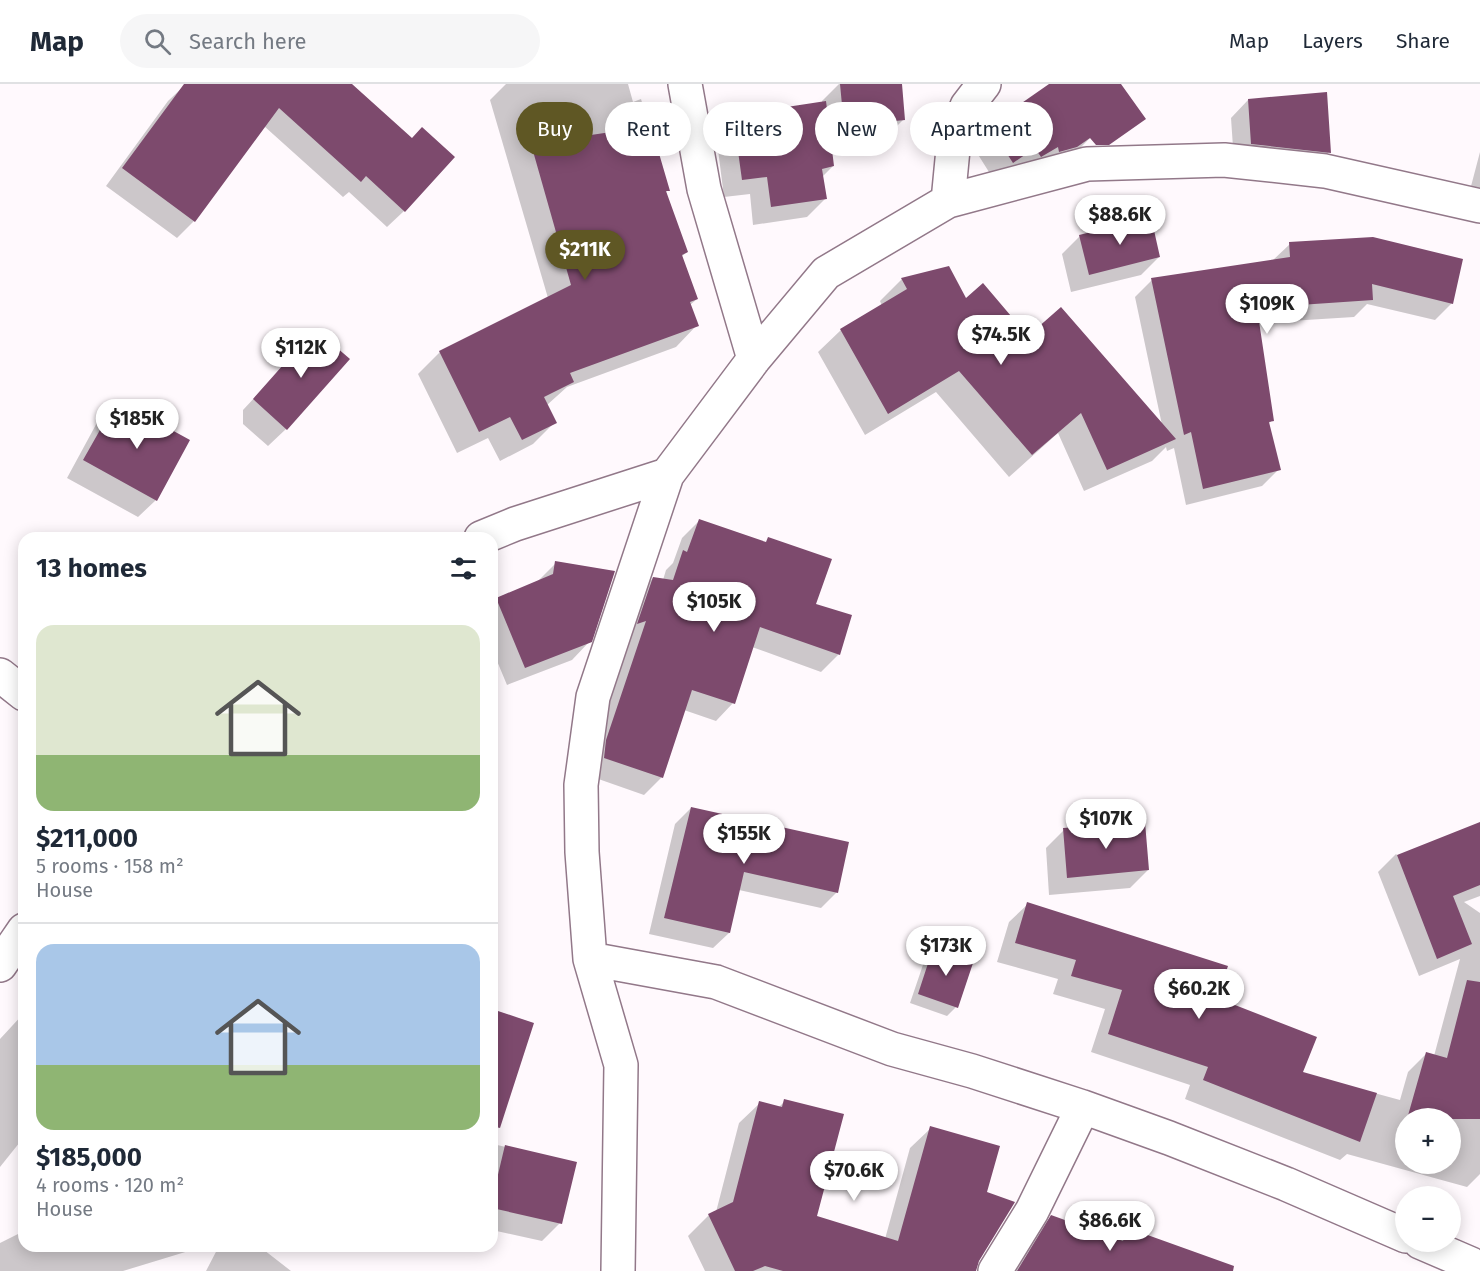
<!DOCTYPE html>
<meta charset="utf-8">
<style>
body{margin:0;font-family:"Fira Sans",sans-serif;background:#f6f6f7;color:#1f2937;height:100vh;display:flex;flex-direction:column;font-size:22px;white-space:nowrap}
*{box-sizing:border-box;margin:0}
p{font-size:20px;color:#747a83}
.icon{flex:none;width:33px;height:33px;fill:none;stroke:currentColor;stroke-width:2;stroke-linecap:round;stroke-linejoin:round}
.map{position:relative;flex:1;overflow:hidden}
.drawer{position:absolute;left:18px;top:448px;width:480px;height:720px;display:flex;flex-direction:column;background:#fff;border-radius:18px;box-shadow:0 3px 15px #0003}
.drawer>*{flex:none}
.top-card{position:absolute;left:516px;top:18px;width:570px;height:54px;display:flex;gap:12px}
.fabs{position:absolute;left:1395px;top:1024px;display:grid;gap:12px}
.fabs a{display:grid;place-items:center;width:66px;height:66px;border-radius:50%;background:#fff;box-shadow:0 3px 15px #0003;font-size:30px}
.price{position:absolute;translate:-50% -51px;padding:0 14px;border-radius:21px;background:#fff;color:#222;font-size:20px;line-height:39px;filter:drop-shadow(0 2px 3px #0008)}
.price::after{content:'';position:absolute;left:50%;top:36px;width:18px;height:14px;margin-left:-9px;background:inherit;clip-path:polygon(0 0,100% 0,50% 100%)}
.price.on{background:#5f5724;color:#fff}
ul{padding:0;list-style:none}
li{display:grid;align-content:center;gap:12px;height:318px;padding:0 18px}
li+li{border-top:2px solid #e0e1e3}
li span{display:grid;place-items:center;height:186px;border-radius:18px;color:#555}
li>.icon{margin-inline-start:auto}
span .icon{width:108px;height:108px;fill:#fffc;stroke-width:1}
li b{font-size:26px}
h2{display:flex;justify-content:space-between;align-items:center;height:72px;padding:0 18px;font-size:26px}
.tag{padding:0 21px;border-radius:27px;background:#fff;box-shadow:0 3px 15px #0003;font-size:21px;line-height:54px}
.tag.on{background:#5f5724;color:#fff}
header{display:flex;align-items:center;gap:36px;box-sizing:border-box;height:84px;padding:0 30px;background:#fff;border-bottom:2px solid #e0e1e3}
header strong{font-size:28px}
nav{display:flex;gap:33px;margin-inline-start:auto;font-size:21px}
.search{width:420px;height:54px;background:#f6f6f7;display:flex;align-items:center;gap:15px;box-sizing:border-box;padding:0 21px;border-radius:33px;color:#747a83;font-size:22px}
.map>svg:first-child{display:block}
</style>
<header>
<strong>Map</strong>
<div class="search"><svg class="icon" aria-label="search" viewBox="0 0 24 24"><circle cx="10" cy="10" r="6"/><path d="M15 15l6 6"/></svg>Search here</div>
<nav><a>Map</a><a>Layers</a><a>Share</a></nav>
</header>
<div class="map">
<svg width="1480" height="1187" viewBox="0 0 1480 1187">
<rect width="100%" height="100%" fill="#fff9fd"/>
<!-- shadow -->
<path fill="#0003" fill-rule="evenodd" d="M 350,0 L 404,127 L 387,143 L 349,108 L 343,113 L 264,42 L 194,137 L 177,154 L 106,102 L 168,17 L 185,1 Z
M 506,0 L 628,0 L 633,18 L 641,15 L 668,106 L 665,109 L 687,168 L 681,173 L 697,215 L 690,221 L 697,241 L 676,263 L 567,303 L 547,321 L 555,338 L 533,360 L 500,377 L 488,354 L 457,369 L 418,290 L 440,268 L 548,214 L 490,16 Z
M 839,0 L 900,0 L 904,35 L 886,53 L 830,59 L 833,82 L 822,93 L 825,115 L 807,133 L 753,141 L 750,110 L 724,113 L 716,50 L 734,32 L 822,19 L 822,17 Z
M 1052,0 L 1088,0 L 1095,49 L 1077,67 L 1022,90 L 1017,81 L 994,96 L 972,61 L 990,44 Z
M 1248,16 L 1329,68 L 1311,86 L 1234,78 L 1231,34 Z
M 1480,68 L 1480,108 L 1470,106 Z
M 1080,152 L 1159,173 L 1141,191 L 1071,208 L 1062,170 Z
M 1290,160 L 1452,219 L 1435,236 L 1367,220 L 1354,233 L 1258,239 L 1272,336 L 1268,340 L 1279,385 L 1262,402 L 1186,421 L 1174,364 L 1167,367 L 1166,363 L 1152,377 L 1084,407 L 1058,349 L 1009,393 L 936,308 L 865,351 L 818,268 L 841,246 L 882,222 L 880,217 L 902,195 L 966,216 L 1028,254 L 1162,341 L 1135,213 L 1152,196 L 1272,177 Z
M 316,247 L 286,345 L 268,362 L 243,340 L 243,326 Z
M 117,318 L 156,416 L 138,433 L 67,394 L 99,335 Z
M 700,436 L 814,521 L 839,570 L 821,588 L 752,563 L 733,619 L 716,637 L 684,626 L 662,693 L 644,711 L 587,691 L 636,512 L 653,494 L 663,496 L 666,486 L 673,479 L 682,454 Z
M 556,479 L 590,557 L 572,576 L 507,601 L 492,565 L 492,520 L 497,515 L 538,497 Z
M 24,529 L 24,540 L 19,534 Z
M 691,724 L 837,808 L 821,824 L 739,806 L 729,849 L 713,864 L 649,850 L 675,740 Z
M 1480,739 L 1480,812 L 1464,818 L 1480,829 L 1480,1090 L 1467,1103 L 1347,1070 L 1340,1076 L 1185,1015 L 1190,1001 L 1091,968 L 1105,925 L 1053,910 L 1058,895 L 997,878 L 1009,838 L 1028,820 L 1215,915 L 1301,989 L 1400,1016 L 1408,988 L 1426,970 L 1434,972 L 1460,875 L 1419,892 L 1378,788 L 1396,770 L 1398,772 ZM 1406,1035 L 1450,1035 L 1450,1080 L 1406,1080 Z
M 1064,746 L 1148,786 L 1130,804 L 1049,811 L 1046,764 Z
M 935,863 L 972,877 L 956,923 L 947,932 L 910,919 L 926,872 Z
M 492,927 L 532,940 L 493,1060 L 575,1079 L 560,1139 L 542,1157 L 492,1146 Z
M 24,929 L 24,1053 L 0,1083 L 0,955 Z
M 785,1017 L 815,1133 L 885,1155 L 910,1064 L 931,1044 L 985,1109 L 975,1187 L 705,1187 L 688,1152 L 709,1131 L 716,1128 L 739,1039 L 760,1019 L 778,1024 Z
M 1051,1133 L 1117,1157 L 1128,1145 L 1166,1187 L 1010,1187 L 1031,1153 Z
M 24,1147 L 24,1162 L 205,1162 L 123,1187 L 0,1187 L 0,1159 Z
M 219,1162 L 267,1162 L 264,1166 L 291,1187 L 206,1187 Z"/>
<!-- building -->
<path fill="#7d4a6d" d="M 184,0 L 352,0 L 412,54 L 422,43 L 455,73 L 405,128 L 366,92 L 361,98 L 279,24 L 195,138 L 122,84 Z
M 840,0 L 902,0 L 905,36 L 844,42 Z
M 1049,0 L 1121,0 L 1146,35 L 1109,61 L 1096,61 L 1090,54 L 1077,63 L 1059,68 L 1058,63 L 1041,73 L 1035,64 L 1013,79 L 989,42 Z
M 1327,8 L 1331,69 L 1251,60 L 1248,15 Z
M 826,17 L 834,82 L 822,85 L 827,115 L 771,123 L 767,93 L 742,96 L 733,31 Z
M 651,42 L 670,107 L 666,107 L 688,168 L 682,171 L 698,215 L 690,218 L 699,242 L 570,289 L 574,298 L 544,313 L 557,339 L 522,356 L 510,333 L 479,348 L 439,267 L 571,201 L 531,60 Z
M 1151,133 L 1160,173 L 1089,191 L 1079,151 Z
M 1373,153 L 1463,175 L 1453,220 L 1372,200 L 1373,216 L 1257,224 L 1274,337 L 1269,338 L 1281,386 L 1203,405 L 1191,348 L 1184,351 L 1151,194 L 1290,173 L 1289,158 Z
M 949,182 L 966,214 L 983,199 L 1028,252 L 1061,223 L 1176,355 L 1107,386 L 1081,329 L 1032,371 L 959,287 L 888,330 L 840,245 L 907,205 L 901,194 Z
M 315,245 L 350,275 L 287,346 L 253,315 Z
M 117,316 L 190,356 L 157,417 L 83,376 Z
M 699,435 L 766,458 L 768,453 L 832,475 L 816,520 L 852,531 L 840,571 L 760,543 L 735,620 L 692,606 L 663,694 L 604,674 L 606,656 L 646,537 L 637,540 L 653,493 L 673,496 L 683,466 L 687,468 Z
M 555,477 L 615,487 L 592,558 L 525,584 L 496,514 L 553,490 Z
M 691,723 L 849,758 L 838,809 L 744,788 L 730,849 L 664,834 Z
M 1145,738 L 1149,786 L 1067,794 L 1063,744 Z
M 1480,738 L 1480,801 L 1453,812 L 1472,860 L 1437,875 L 1397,771 Z
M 1027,818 L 1228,882 L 1217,914 L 1317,953 L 1303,988 L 1377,1009 L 1360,1058 L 1203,996 L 1208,983 L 1108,950 L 1122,906 L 1071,892 L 1076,876 L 1015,859 Z
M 934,861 L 974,876 L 958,924 L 918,910 Z
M 1467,896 L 1480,898 L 1480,1035 L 1407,1035 L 1426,968 L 1447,974 Z
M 492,925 L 534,939 L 500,1044 L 492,1042 Z
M 784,1015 L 844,1030 L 817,1132 L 898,1157 L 930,1042 L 1000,1062 L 987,1108 L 1015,1118 L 979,1177 L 976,1187 L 783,1187 L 765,1182 L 753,1187 L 735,1187 L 708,1130 L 733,1118 L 759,1017 L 782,1023 Z
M 505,1061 L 577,1078 L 562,1140 L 492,1124 L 492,1116 Z
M 1051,1131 L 1123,1157 L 1128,1144 L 1234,1182 L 1233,1187 L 1017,1187 Z"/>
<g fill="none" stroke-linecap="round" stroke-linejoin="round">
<defs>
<path id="street" d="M 685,0 L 704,105 L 754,275
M 948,117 L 954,55 L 967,22 L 984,0
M 481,454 L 515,440 L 667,391
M 0,591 L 24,610
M 590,875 L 716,898 L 892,965 L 972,987 L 1083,1023 L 1169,1054 L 1286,1100 L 1406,1152
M 0,881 L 24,846
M 1420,1158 L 1471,1180 L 1480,1186
M 618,1187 L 621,981 L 590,875 L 582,768 L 581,701 L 593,613 L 667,391 L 754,275 L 826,189 L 948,117 L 1087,80 L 1224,76 L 1325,87 L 1480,122
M 995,1187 L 1032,1127 L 1083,1023"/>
</defs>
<!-- street casing -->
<use href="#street" stroke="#927889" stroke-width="36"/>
<!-- street -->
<use href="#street" stroke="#fff" stroke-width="33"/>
</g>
</svg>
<div class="fabs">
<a>+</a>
<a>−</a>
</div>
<b class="price" style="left:1120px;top:162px">$88.6K</b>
<b class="price on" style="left:585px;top:197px">$211K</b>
<b class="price" style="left:1267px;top:251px">$109K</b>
<b class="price" style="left:1001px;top:282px">$74.5K</b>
<b class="price" style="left:301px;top:295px">$112K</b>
<b class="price" style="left:137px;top:366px">$185K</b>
<b class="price" style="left:714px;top:549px">$105K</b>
<b class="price" style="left:1106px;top:766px">$107K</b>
<b class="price" style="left:744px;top:781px">$155K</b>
<b class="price" style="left:946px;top:893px">$173K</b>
<b class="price" style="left:1199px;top:936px">$60.2K</b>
<b class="price" style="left:854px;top:1118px">$70.6K</b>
<b class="price" style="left:1110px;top:1168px">$86.6K</b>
<div class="top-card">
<a class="tag on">Buy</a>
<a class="tag">Rent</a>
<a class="tag">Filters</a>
<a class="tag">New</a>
<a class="tag">Apartment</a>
</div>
<section class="drawer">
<h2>13 homes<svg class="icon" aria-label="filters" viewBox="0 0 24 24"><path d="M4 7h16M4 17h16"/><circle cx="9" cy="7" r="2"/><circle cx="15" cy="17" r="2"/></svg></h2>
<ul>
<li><span style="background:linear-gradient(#dfe7d0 70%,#8fb573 0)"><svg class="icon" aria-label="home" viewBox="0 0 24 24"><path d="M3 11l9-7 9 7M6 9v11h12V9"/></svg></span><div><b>$211,000</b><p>5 rooms · 158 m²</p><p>House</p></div></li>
<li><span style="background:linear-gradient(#a9c7e8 65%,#8fb573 0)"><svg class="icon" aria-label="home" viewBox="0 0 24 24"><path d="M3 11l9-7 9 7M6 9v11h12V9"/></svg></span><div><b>$185,000</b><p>4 rooms · 120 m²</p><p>House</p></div></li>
</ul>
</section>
</div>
